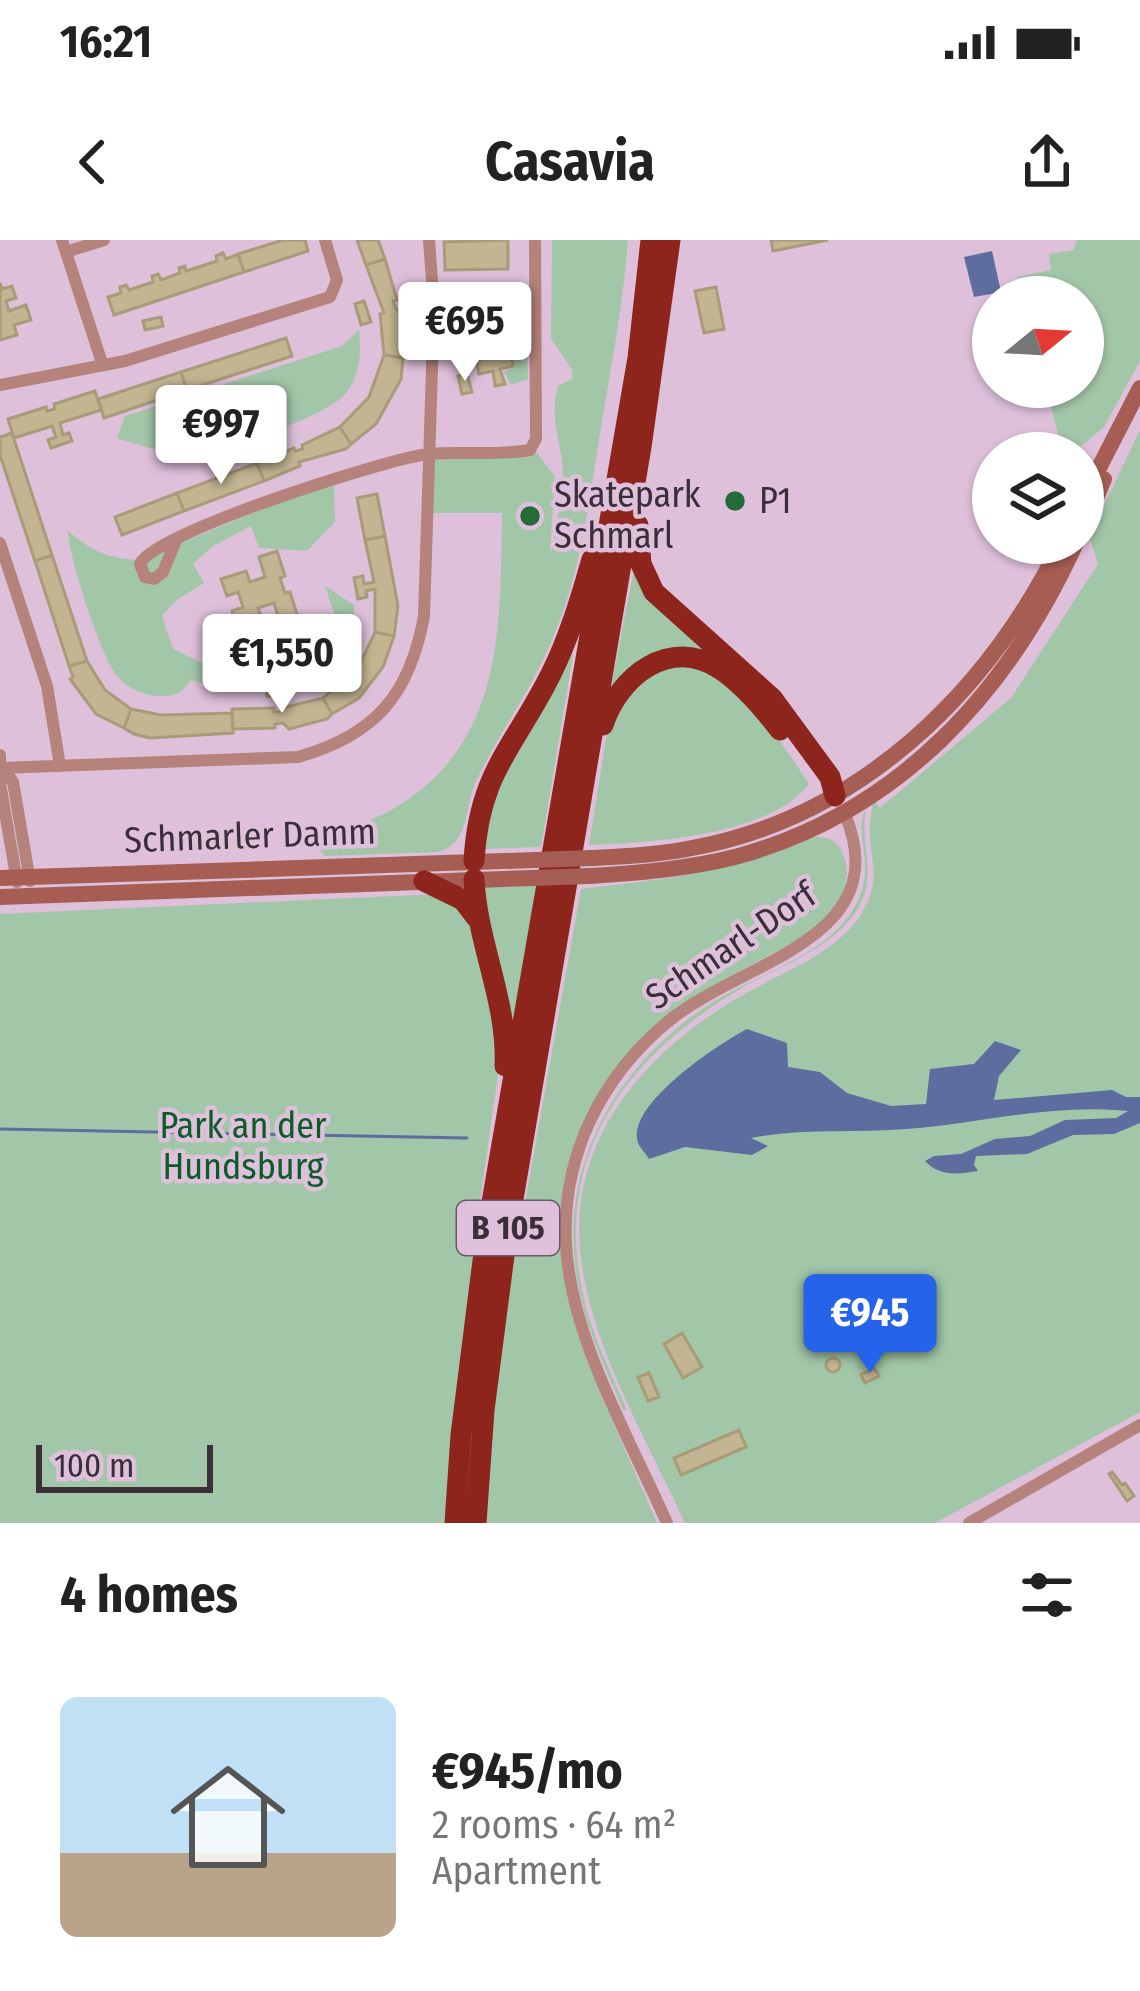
<!DOCTYPE html>
<meta charset="utf-8">
<style>
body{margin:0;font-family:"Fira Sans Condensed",sans-serif;background:#f6f6f6;color:#222;height:100vh;display:flex;flex-direction:column;font-size:45px;white-space:nowrap}
*{box-sizing:border-box;margin:0}
p{font-size:39px;color:#767676}
.icon{flex:none;width:66px;height:66px;fill:none;stroke:currentColor;stroke-width:2;stroke-linecap:round;stroke-linejoin:round}
.map{position:relative;height:1283px;overflow:hidden}
.details{display:flex;flex-direction:column;background:#fff;flex:1}
.details>*{flex:none}
.needle{width:78px;rotate:72deg}
.fabs{position:absolute;left:972px;top:36px;display:grid;gap:24px}
.fabs a{display:grid;place-items:center;width:132px;height:132px;border-radius:50%;background:#fff;box-shadow:0 3px 9px #0004;font-size:60px}
.scale{position:absolute;left:36px;bottom:30px;width:177px;box-sizing:border-box;padding-left:12px;border:6px solid #3a2e39;border-top:0;font-size:33px;line-height:42px;white-space:nowrap;color:#3a2e39;-webkit-text-stroke:9px #dec0db;paint-order:stroke}
.price{position:absolute;translate:-50% -102px;padding:0 27px;border-radius:12px;background:#fff;color:#222;font-size:39px;line-height:78px;filter:drop-shadow(0 3px 6px #0008)}
.price::after{content:'';position:absolute;left:50%;top:72px;width:36px;height:27px;margin-left:-18px;background:inherit;clip-path:polygon(0 0,100% 0,50% 100%)}
.price.selected{background:#2563eb;color:#fff}
ul{padding:0;list-style:none}
li{display:flex;align-items:center;gap:36px;height:300px;padding:0 60px}
li span{display:grid;place-items:center;flex:none;width:336px;height:240px;border-radius:18px;color:#555}
li>.icon{margin-inline-start:auto}
span .icon{width:144px;height:144px;fill:#fffc;stroke-width:1}
li b{font-size:51px}
h2{display:flex;justify-content:space-between;align-items:center;height:144px;padding:0 60px;font-size:51px}
.status{display:flex;justify-content:space-between;align-items:center;height:84px;padding:0 60px;background:#fff;direction:ltr}
.status svg{height:33px;fill:currentColor}
header{display:flex;justify-content:space-between;align-items:center;height:156px;padding:0 60px;background:#fff;font-size:54px;font-weight:700}
.map>svg:first-child{display:block}
</style>
<div class="status"><b>16:21</b><svg viewBox="0 0 49 12"><path d="M0 12V9h3v3zM5 12V6h3v6zM10 12V3h3v9zM15 12V0h3v12zM26 1h20v11H26zM47 4h2v5h-2z"/></svg></div>
<header><svg class="icon" aria-label="back" viewBox="0 0 24 24"><path d="M15 5l-7 7 7 7"/></svg>Casavia<svg class="icon" aria-label="share" viewBox="0 0 24 24"><path d="M12 15V3M7 8l5-5 5 5M5 13v7h14v-7"/></svg></header>
<div class="map">
<svg width="1140" height="1283" viewBox="0 0 1140 1283">
<rect width="100%" height="100%" fill="#dec0db"/>
<!-- green -->
<path fill="#a2c6a8" d="M 552,0 L 628,0 C 623,67 610,132 599,199 C 588,269 580,337 551,402 C 531,450 500,492 477,539 C 463,566 472,604 437,612 L 324,616 L 317,605 L 323,594 C 347,586 371,582 393,569 C 505,504 500,387 502,273 L 432,273 L 434,219 L 535,210 L 555,237 L 550,315 C 556,295 565,241 562,220 C 558,194 550,172 558,146 L 572,139 L 572,130 L 551,98 Z
M 1077,0 L 1140,0 L 1140,121 L 1104,187 L 1080,207 L 1081,213 L 1063,213 L 1046,147 L 1083,147 L 1083,57 L 1022,57 L 1017,37 L 1051,30 L 1049,14 L 1073,10 Z
M 359,90 C 361,113 361,134 346,153 C 325,179 224,209 190,212 C 163,213 141,206 117,198 L 125,176 L 342,106 Z
M 523,98 L 527,102 L 528,139 L 511,145 L 504,132 L 515,127 L 509,103 Z
M 1140,190 L 1140,1172 L 935,1283 L 685,1283 C 648,1202 592,1108 581,1019 C 566,895 651,805 752,750 C 790,729 839,711 863,671 C 884,635 867,615 870,582 C 871,576 872,570 872,565 L 875,562 L 880,568 L 1011,458 L 1098,324 L 1083,278 L 1083,219 L 1101,272 Z
M 334,239 L 335,282 L 307,311 L 259,308 L 251,286 L 213,306 L 193,324 L 204,343 L 178,359 L 162,376 L 173,409 L 208,426 L 289,426 L 319,413 L 338,385 L 325,346 L 354,365 C 355,430 315,441 258,443 C 235,445 214,447 191,440 C 182,452 176,457 159,456 C 143,455 128,449 117,436 C 101,417 68,315 68,291 C 92,311 108,319 140,320 Z
M 635,325 L 649,353 L 661,368 L 758,451 L 823,536 L 821,538 C 775,469 696,352 611,446 Z
M 569,413 L 573,415 L 541,607 L 482,609 L 487,561 Z
M 682,425 C 740,436 778,497 809,544 C 770,596 649,603 589,605 L 608,486 L 643,435 Z
M 866,569 C 859,601 878,633 859,667 C 833,710 780,725 740,749 C 627,816 554,913 582,1050 C 590,1091 610,1131 627,1170 L 623,1170 C 607,1131 587,1091 579,1049 C 554,931 614,825 713,762 C 755,736 813,719 845,681 C 885,632 850,595 866,569 Z
M 813,597 C 827,597 835,598 842,612 C 856,642 837,672 813,691 C 802,700 786,706 773,713 C 736,734 698,753 665,779 C 638,800 616,824 599,853 C 511,1001 599,1144 657,1283 L 0,1283 L 0,674 L 440,654 L 471,678 L 500,821 L 472,1017 L 517,1008 L 581,649 C 664,639 732,633 813,597 Z
M 488,645 L 536,646 L 511,797 L 484,647 Z"/>
<!-- water -->
<path fill="#5d6d9f" d="M 992,11 L 1001,52 L 974,57 L 964,17 Z
M 747,789 L 787,803 L 788,827 L 820,832 L 847,853 L 891,866 L 926,864 L 930,829 L 974,824 L 995,801 L 1021,810 L 999,836 L 994,860 L 1112,850 L 1126,857 L 1140,857 L 1140,883 L 1114,894 L 1073,895 L 1027,914 L 976,916 L 974,925 L 978,931 C 958,934 940,937 925,921 L 934,916 L 961,914 L 995,899 L 1030,896 L 1065,880 L 1116,878 L 1128,871 C 1051,863 983,883 907,889 C 855,893 803,888 751,898 L 768,906 L 752,915 L 685,907 L 649,919 C 648,917 639,906 638,903 C 625,865 720,803 747,789 Z"/>
<g fill="none" stroke-linecap="round" stroke-linejoin="round">
<!-- stream -->
<path stroke="#5d6d9f" stroke-width="3" d="M 0,889 L 467,898"/>
</g>
<!-- building -->
<path fill="#c3b592" stroke="#a89b78" stroke-width="3" d="M 283,0 L 305,0 L 308,11 L 244,32 L 238,14 Z
M 357,0 L 378,0 L 385,19 L 366,25 Z
M 508,0 L 508,29 L 445,30 L 444,2 Z
M 771,0 L 828,0 L 773,11 Z
M 223,13 L 226,19 L 238,14 L 244,32 L 114,75 L 108,57 L 121,53 L 120,47 L 126,45 L 129,50 L 153,42 L 152,36 L 158,34 L 161,40 L 180,33 L 179,28 L 185,26 L 186,31 L 217,21 L 216,16 Z
M 385,19 L 397,60 L 393,61 L 396,69 L 403,73 L 405,86 L 403,118 L 384,115 L 380,74 L 384,73 L 366,25 Z
M 0,43 L 2,49 L 12,46 L 16,58 L 6,61 L 9,71 L 26,65 L 31,80 L 14,85 L 17,95 L 0,100 Z
M 716,47 L 724,89 L 704,93 L 695,51 Z
M 364,61 L 371,82 L 361,85 L 355,64 Z
M 161,77 L 163,86 L 145,90 L 143,81 Z
M 506,95 L 513,126 L 500,129 L 505,144 L 495,146 L 493,131 L 479,134 L 476,120 L 483,118 L 481,107 L 498,103 L 497,97 Z
M 286,98 L 292,116 L 187,150 L 181,132 Z
M 384,115 L 403,118 L 401,139 L 376,184 L 351,204 L 340,187 L 369,157 Z
M 181,132 L 187,150 L 104,178 L 98,159 Z
M 467,134 L 472,152 L 462,154 L 458,136 Z
M 95,151 L 101,170 L 60,183 L 63,195 L 69,193 L 72,201 L 51,208 L 48,200 L 56,197 L 52,186 L 14,198 L 8,179 L 46,167 L 47,171 L 55,169 L 54,164 Z
M 340,187 L 351,204 L 346,209 L 299,222 L 300,226 L 264,241 L 257,223 L 294,208 L 295,211 L 303,209 L 302,205 Z
M 12,193 L 52,315 L 35,321 L 0,215 L 0,197 Z
M 257,223 L 264,241 L 184,271 L 177,253 Z
M 177,253 L 184,271 L 122,295 L 115,277 Z
M 377,254 L 385,296 L 365,300 L 357,258 Z
M 385,296 L 398,366 L 394,396 L 375,392 L 375,349 L 366,351 L 367,357 L 358,359 L 354,338 L 363,336 L 364,344 L 374,342 L 365,300 Z
M 277,311 L 285,336 L 280,338 L 285,353 L 290,352 L 298,377 L 280,383 L 274,363 L 258,368 L 262,379 L 237,387 L 232,371 L 243,367 L 238,352 L 227,356 L 221,339 L 246,331 L 250,342 L 265,337 L 259,317 Z
M 52,315 L 87,421 L 69,426 L 35,321 Z
M 375,392 L 394,396 L 383,427 L 359,458 L 332,474 L 323,458 L 357,430 Z
M 87,421 L 105,450 L 131,469 L 124,488 L 96,474 L 70,439 L 73,437 L 69,426 Z
M 288,446 L 289,455 L 283,459 L 267,456 L 266,447 Z
M 323,458 L 332,474 L 327,479 L 289,489 L 283,483 L 275,484 L 275,488 L 233,489 L 232,469 L 274,468 L 274,472 L 282,472 L 282,468 Z
M 131,469 L 161,475 L 232,473 L 233,493 L 150,498 L 134,494 L 124,488 Z
M 682,1093 L 702,1127 L 683,1138 L 664,1104 Z
M826 1125a7 7 0 1 1 14 0a7 7 0 1 1-14 0Z
M 874,1128 L 879,1136 L 865,1143 L 861,1135 Z
M 649,1133 L 659,1157 L 648,1161 L 638,1137 Z
M 739,1190 L 746,1207 L 681,1235 L 674,1218 Z
M 1112,1232 L 1122,1245 L 1125,1243 L 1134,1256 L 1127,1261 L 1109,1234 Z"/>
<g fill="none" stroke-linecap="round" stroke-linejoin="round">
<!-- street -->
<path stroke="#b5837b" stroke-width="12" d="M 62,0 L 102,123
M 66,12 L 104,0
M 0,145 L 125,121 L 330,57 L 337,40 L 325,0
M 177,298 L 163,332 L 154,339 L 145,337 L 140,324 C 151,294 388,218 429,214 C 462,211 497,216 530,210 L 536,199 L 535,0
M 0,303 L 47,446 L 60,526
M 0,515 L 0,543 L 17,642
M 0,528 L 298,517 C 376,495 410,454 424,376 L 434,67 L 429,0
M 3,528 L 13,542 L 30,641
M 667,1283 C 630,1199 569,1095 566,1002 C 562,915 602,835 670,780 C 744,720 899,699 844,572
M 969,1283 L 1140,1185"/>
<!-- secondary -->
<path stroke="#a65e54" stroke-width="16" d="M 1083,259 L 1140,148
M 1083,288 L 1104,239
M 592,618 C 625,616 659,615 692,608 C 861,577 988,452 1061,303
M 589,636 C 638,633 687,629 735,617 C 899,573 1008,452 1076,303
M 0,638 L 535,620
M 0,657 L 532,638"/>
<!-- highway -->
<path stroke="#8d251c" stroke-width="21" d="M 638,285 L 641,324 L 654,352 L 772,458 L 830,537 L 835,556
M 603,485 C 619,436 670,396 720,429 C 743,444 763,468 780,490
M 474,621 C 479,532 514,508 551,434 C 569,398 581,358 592,319
M 474,639 C 477,703 508,762 505,826
M 424,641 L 463,660 L 476,677
M 455,1283 L 461,1195 L 486,997 L 638,118 L 651,0
M 476,1283 L 484,1170 L 506,1000 L 641,207 L 670,0"/>
<!-- secondary-bridge -->
<path stroke="#a65e54" stroke-width="16" d="M 535,620 L 592,618
M 532,638 L 589,636"/>
</g>
<!-- markers -->
<g fill="#246b37" stroke="#dec0db" stroke-width="4.5">
<circle cx="735" cy="261" r="12"/>
<circle cx="530" cy="276" r="12"/>
</g>
<g text-anchor="middle" dominant-baseline="central" stroke-width="9" stroke-linejoin="round" paint-order="stroke">
<!-- shield labels -->
<rect fill="#dec0db" stroke="#6b5a6a" stroke-width="3" x="457" y="961" width="102" height="54" rx="9"/>
<g font-size="33" font-weight="bold" fill="#3a2e39">
<text x="508" y="988">B 105</text>
</g>
<!-- poi labels -->
<g font-size="36" fill="#3a2e39" stroke="#dec0db" text-anchor="start">
<text x="554" y="255">Skatepark<tspan x="554" dy="41">Schmarl</tspan></text>
<text x="759" y="261">P1</text>
</g>
<!-- street labels -->
<g font-size="36" fill="#3a2e39" stroke="#dec0db">
<text transform="translate(250 596) rotate(-2)">Schmarler Damm</text>
<text transform="translate(731 706) rotate(-34)">Schmarl-Dorf</text>
</g>
<!-- park labels -->
<g font-size="36" fill="#0b5c28" stroke="#dec0db">
<text x="243" y="886">Park an der<tspan x="243" dy="41">Hundsburg</tspan></text>
</g>
</g>
</svg>
<div class="fabs">
<a><svg class="needle" viewBox="-14 -14 28 28"><path d="M0-13l5 13h-10z" fill="#e53935"/><path d="M0 13l5-13h-10z" fill="#767676"/></svg></a>
<a><svg class="icon" aria-label="layers" viewBox="0 0 24 24"><path d="M12 4l9 5-9 5-9-5zM3 14l9 5 9-5"/></svg></a>
</div>
<div class="scale">100 m</div>
<b class="price" style="left:465px;top:144px">€695</b>
<b class="price" style="left:221px;top:247px">€997</b>
<b class="price" style="left:282px;top:476px">€1,550</b>
<b class="price selected" style="left:870px;top:1136px">€945</b>
</div>
<section class="details">
<h2>4 homes<svg class="icon" aria-label="filters" viewBox="0 0 24 24"><path d="M4 7h16M4 17h16"/><circle cx="9" cy="7" r="2"/><circle cx="15" cy="17" r="2"/></svg></h2>
<ul>
<li><span style="background:linear-gradient(#bfe0f5 65%,#b9a48a 0)"><svg class="icon" aria-label="home" viewBox="0 0 24 24"><path d="M3 11l9-7 9 7M6 9v11h12V9"/></svg></span><div><b>€945/mo</b><p>2 rooms · 64 m²</p><p>Apartment</p></div></li>
</ul>
</section>
